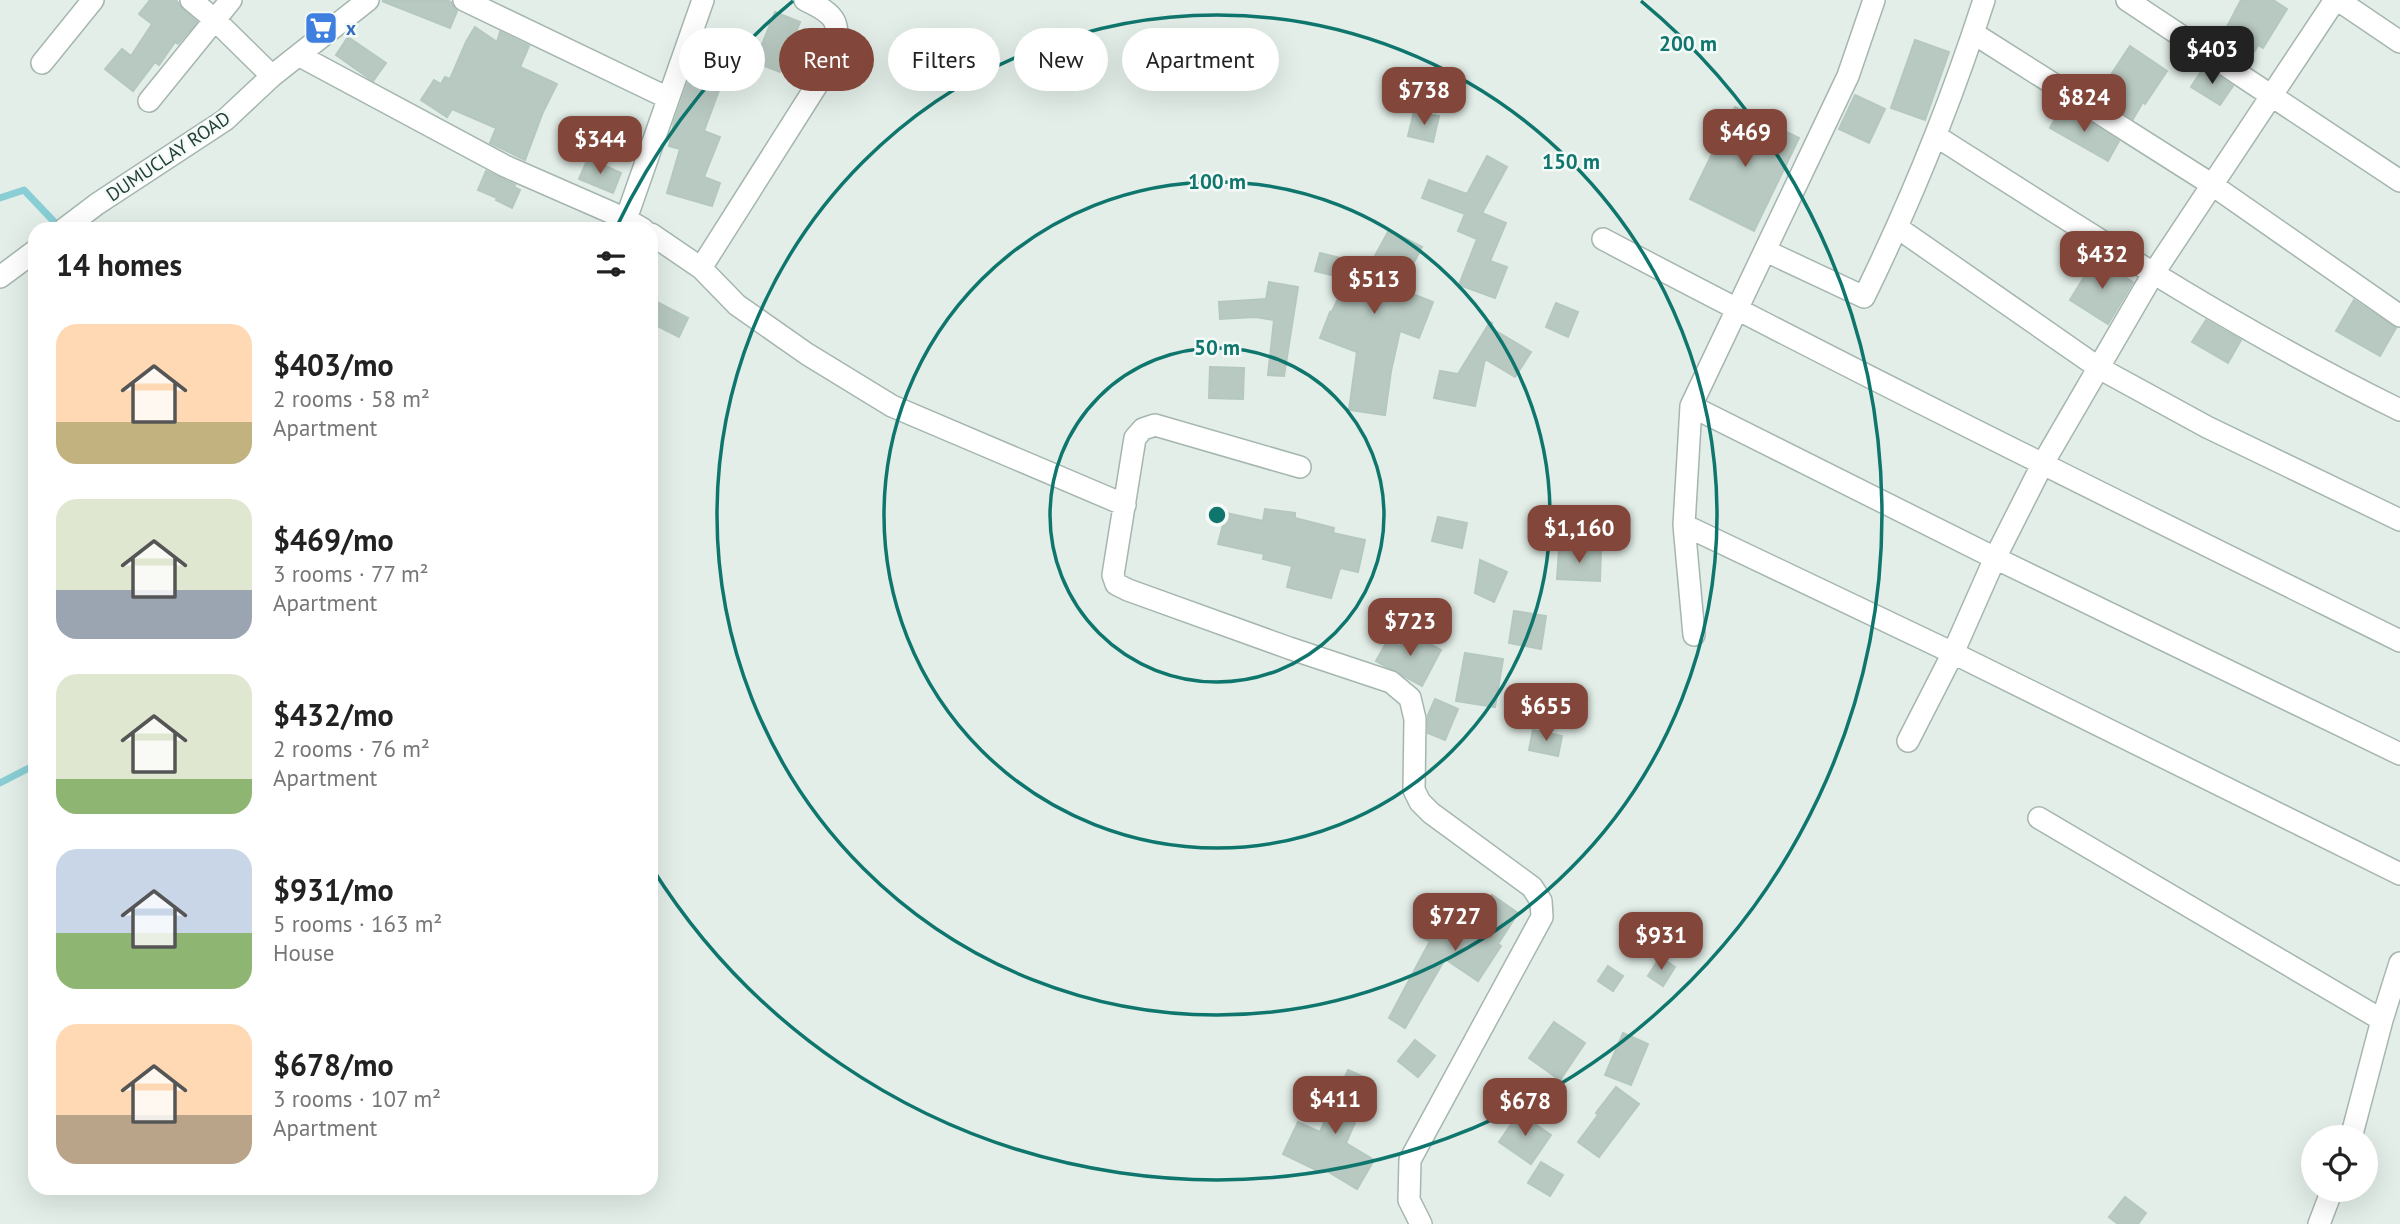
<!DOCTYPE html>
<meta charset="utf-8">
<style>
body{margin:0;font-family:"PT Sans",sans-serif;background:#f6f6f6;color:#222;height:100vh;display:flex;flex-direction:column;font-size:26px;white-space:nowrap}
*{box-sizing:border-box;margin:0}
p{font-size:23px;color:#767676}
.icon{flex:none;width:38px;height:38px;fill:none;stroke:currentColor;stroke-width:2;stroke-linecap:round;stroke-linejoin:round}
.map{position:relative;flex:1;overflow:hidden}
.sheet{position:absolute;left:28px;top:222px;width:630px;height:973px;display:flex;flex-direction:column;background:#fff;border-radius:21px;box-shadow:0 7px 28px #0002}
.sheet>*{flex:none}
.guide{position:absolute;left:679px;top:28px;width:665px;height:63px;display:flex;gap:14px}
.controls{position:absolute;left:2301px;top:1125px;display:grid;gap:14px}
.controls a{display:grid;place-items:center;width:77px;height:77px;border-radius:50%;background:#fff;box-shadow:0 7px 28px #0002;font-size:35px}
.price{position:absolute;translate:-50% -60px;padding:0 16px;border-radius:14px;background:#82473a;color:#fff;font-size:23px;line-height:46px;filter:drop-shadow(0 2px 4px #0008)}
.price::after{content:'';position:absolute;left:50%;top:42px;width:21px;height:16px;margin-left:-10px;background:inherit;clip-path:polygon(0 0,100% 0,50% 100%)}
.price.selected{background:#222;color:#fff}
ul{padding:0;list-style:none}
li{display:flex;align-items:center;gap:21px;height:175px;padding:0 28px}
li span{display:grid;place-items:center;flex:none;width:196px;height:140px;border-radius:21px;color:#555}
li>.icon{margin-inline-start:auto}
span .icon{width:84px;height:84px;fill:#fffc;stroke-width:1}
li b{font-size:30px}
h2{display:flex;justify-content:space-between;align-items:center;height:84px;padding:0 28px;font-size:30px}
.tag{padding:0 24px;border-radius:32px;background:#fff;box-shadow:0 7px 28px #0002;font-size:24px;line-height:63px}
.tag.selected{background:#82473a;color:#fff}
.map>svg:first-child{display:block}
</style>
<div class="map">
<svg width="2400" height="1224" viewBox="0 0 2400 1224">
<rect width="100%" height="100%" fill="#e3eee8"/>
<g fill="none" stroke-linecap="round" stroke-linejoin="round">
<!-- stream -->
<path stroke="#89ced5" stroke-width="7" d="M 0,198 L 24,190 L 61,229
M 0,783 L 35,765"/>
</g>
<!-- building -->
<path fill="#b8c9c1" stroke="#b5c8bf" stroke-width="2" d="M 150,0 L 176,0 L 183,10 L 197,22 L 178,44 L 175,42 L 159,65 L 155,62 L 133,91 L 105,69 L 122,49 L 131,56 L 152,24 L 139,14 Z
M 446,0 L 451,2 L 457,11 L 450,28 L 382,1 Z
M 2241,0 L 2273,0 L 2287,9 L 2263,48 L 2258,45 L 2247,64 L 2218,44 Z
M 775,12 L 800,22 L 780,72 L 755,62 Z
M 475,27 L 497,42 L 500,32 L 529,46 L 520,67 L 557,84 L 543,112 L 525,160 L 490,143 L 496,128 L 452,109 L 447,117 L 421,100 L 434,80 L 441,84 L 445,77 L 450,79 L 466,42 Z
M 348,37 L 386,63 L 373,81 L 336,55 Z
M 706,40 L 746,60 L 731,90 L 721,85 L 704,131 L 720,137 L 704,177 L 720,183 L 712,206 L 667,193 L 680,149 L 669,146 L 674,122 L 696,60 Z
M 1915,40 L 1949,52 L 1925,120 L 1891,108 Z
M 2130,46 L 2167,71 L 2145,104 L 2143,102 L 2133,119 L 2097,96 Z
M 2204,67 L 2233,86 L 2220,105 L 2191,87 Z
M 1855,95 L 1885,109 L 1869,143 L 1839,129 Z
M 2063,106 L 2119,141 L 2108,161 L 2050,128 Z
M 1735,107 L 1799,138 L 1754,231 L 1690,199 Z
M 1414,112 L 1439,116 L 1433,142 L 1408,136 Z
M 1487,156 L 1507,167 L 1482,213 L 1506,223 L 1490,261 L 1507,267 L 1495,298 L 1459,285 L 1477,239 L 1458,231 L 1465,214 L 1422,198 L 1429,180 L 1467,194 Z
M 588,158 L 621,173 L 613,193 L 579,179 Z
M 486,171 L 515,185 L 514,187 L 520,190 L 512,208 L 496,200 L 497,198 L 478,190 Z
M 1389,230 L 1422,247 L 1400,289 L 1433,302 L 1419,338 L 1400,331 L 1391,371 L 1385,415 L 1349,410 L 1357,352 L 1320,338 L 1330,312 L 1331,313 L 1348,279 L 1315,271 L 1320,253 L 1370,265 Z
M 2095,259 L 2133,282 L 2108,324 L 2070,300 Z
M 1269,282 L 1298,287 L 1284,376 L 1268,375 L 1274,320 L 1255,317 L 1220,319 L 1219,302 L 1266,299 Z
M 651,299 L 688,318 L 679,337 L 651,323 Z
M 2354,300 L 2396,328 L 2380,356 L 2336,331 Z
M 1556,303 L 1578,312 L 1568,337 L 1546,327 Z
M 2206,320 L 2241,340 L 2228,363 L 2192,342 Z
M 1490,322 L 1492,323 L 1491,328 L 1531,352 L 1515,377 L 1485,359 L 1475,406 L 1434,398 L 1440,371 L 1458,374 Z
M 1210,367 L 1244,368 L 1243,399 L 1209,398 Z
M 1265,509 L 1295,513 L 1295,518 L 1334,528 L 1333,533 L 1365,540 L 1358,572 L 1340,568 L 1331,598 L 1287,587 L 1292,566 L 1263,559 L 1264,554 L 1218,544 L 1226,513 L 1263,521 Z
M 1438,517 L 1467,523 L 1462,548 L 1432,541 Z
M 1559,549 L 1601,551 L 1600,581 L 1557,579 Z
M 1480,560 L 1507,572 L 1494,602 L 1475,593 Z
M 1514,611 L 1546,616 L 1541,649 L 1509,643 Z
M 1405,630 L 1441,650 L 1422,686 L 1376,661 L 1386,643 L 1401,646 Z
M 1465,653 L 1503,659 L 1495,707 L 1456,701 Z
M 1435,699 L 1458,709 L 1445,740 L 1428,733 L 1428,715 Z
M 1533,730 L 1562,736 L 1558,756 L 1529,750 Z
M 1492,895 L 1518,913 L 1498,944 L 1501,946 L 1478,981 L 1445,959 L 1405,1028 L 1389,1018 L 1430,941 L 1420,937 L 1427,918 L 1466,933 Z
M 1660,957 L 1675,967 L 1663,986 L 1648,976 Z
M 1608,966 L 1623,976 L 1613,991 L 1598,981 Z
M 1554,1022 L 1585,1043 L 1560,1080 L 1529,1058 Z
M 1623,1033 L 1648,1044 L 1631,1085 L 1605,1075 Z
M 1415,1040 L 1435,1056 L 1418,1077 L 1398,1061 Z
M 1348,1070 L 1373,1081 L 1346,1143 L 1374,1160 L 1357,1189 L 1322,1168 L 1320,1172 L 1283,1154 L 1298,1122 L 1320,1132 Z
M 1616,1087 L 1639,1104 L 1599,1157 L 1578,1142 L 1598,1115 L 1596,1113 Z
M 1519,1113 L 1551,1135 L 1531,1164 L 1499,1142 Z
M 1541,1162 L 1563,1175 L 1550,1196 L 1528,1183 Z
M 2125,1197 L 2146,1213 L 2138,1224 L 2118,1224 L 2109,1217 Z"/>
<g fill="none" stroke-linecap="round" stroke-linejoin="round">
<defs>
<path id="minor" d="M 191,0 L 215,20 L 272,76
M 464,0 L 668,98
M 2127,0 L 2400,181
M 2338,0 L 2400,42
M 1973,33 L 2211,184 L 2400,316
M 300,56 L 505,166 L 626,219 L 643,229
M 42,63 L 93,0
M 149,101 L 231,0
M 1936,136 C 2088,233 2238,331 2400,410
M 626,219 L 703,0
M 1898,228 L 2099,368 L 2207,427 L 2400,520
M 64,229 L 97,204 L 225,120 L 272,76 L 368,0
M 651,234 L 701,268 L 737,305 L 807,354 L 892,406 L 1125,505
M 1603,239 C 1866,378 2133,509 2400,641
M 1766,251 L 1864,297 C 1911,201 1951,102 1984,0
M 701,268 L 834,58 C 840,22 839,16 805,0
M 0,277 L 35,251
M 1691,406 L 1995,558 L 2400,754
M 1300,467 L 1155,425 L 1143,429 L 1135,438 L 1113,575 L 1116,584 L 1128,590 L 1289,648 L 1391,682 L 1410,698 L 1415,719 L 1414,790 L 1420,802 L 1431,813 L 1532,887 L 1541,901 L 1542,917 L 1410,1160 L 1409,1200 L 1421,1224
M 1684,525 L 1953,653 L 2400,874
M 1694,635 L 1684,525 L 1691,406 L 1848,76 L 1874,0
M 1908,741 L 1953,653 L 1995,558 L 2042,465 L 2153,274 L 2335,0
M 2039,818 L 2382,1020
M 2351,1138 L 2382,1020 L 2400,963
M 2319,1224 L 2332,1190"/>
</defs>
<!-- minor casing -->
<use href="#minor" stroke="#a5b6af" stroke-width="24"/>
<!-- minor -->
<use href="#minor" stroke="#fff" stroke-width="21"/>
</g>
<!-- distance rings -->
<g fill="none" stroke="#0f766e" stroke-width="3.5">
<circle cx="1217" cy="515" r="167"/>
<circle cx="1217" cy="515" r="333"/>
<circle cx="1217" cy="515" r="500"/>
<path d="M616 228A666 666 0 0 1 793 1M1641 1A666 666 0 1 1 652 868"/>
</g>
<!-- icons -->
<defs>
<symbol id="supermarket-square" viewBox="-11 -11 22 22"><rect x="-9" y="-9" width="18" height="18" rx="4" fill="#3f7fe0" stroke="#f4faf7"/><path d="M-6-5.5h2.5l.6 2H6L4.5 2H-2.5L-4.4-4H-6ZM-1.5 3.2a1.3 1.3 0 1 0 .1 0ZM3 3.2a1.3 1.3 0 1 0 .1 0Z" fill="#fff"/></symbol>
</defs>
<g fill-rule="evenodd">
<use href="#supermarket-square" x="302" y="9" width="38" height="38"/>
</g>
<g text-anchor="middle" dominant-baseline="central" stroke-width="5" stroke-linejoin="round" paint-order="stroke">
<!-- shop labels -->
<g font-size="19" font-weight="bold" fill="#366cbe" stroke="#f4faf7" text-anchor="start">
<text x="346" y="28">x</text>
</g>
<!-- street labels -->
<g font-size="19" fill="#224036" stroke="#f4faf7">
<text transform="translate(168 156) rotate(-34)">DUMUCLAY ROAD</text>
</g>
</g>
<circle cx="1217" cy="515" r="10" fill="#0f766e" stroke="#f4faf7" stroke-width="3.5"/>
<g font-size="21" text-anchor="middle" font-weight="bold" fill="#0f766e" stroke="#f4faf7" stroke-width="5" stroke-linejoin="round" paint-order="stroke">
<text x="1688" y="51">200 m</text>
<text x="1571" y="169">150 m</text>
<text x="1217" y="189">100 m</text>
<text x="1217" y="355">50 m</text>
</g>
</svg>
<div class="controls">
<a><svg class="icon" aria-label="locate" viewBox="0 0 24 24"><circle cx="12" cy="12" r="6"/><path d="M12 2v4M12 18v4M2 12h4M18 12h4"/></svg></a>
</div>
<b class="price selected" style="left:2212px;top:86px">$403</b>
<b class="price" style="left:1424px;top:127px">$738</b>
<b class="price" style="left:2084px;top:134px">$824</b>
<b class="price" style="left:1745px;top:169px">$469</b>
<b class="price" style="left:600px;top:176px">$344</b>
<b class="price" style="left:2102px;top:291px">$432</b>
<b class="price" style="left:1374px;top:316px">$513</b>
<b class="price" style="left:1579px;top:565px">$1,160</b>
<b class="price" style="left:1410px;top:658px">$723</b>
<b class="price" style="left:1546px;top:743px">$655</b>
<b class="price" style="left:1455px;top:953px">$727</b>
<b class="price" style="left:1661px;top:972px">$931</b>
<b class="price" style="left:1335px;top:1136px">$411</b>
<b class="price" style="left:1525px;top:1138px">$678</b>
<div class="guide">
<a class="tag">Buy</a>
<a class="tag selected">Rent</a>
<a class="tag">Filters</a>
<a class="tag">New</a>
<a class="tag">Apartment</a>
</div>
<section class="sheet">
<h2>14 homes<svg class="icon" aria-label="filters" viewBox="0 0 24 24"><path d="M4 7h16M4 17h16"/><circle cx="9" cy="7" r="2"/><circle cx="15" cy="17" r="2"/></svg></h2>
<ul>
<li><span style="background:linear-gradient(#ffd9b3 70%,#c2b280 0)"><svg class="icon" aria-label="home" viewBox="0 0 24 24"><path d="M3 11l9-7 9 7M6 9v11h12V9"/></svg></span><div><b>$403/mo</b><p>2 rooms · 58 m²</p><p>Apartment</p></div></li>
<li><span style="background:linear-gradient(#dfe7d0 65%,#9aa5b1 0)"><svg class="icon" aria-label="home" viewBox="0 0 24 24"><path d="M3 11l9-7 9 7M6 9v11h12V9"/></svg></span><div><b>$469/mo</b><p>3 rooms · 77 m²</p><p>Apartment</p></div></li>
<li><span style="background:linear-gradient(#dfe7d0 75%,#8fb573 0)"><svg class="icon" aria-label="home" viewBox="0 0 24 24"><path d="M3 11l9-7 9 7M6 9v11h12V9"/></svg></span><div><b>$432/mo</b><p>2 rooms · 76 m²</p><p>Apartment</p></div></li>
<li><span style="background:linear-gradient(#c9d6e8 60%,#8fb573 0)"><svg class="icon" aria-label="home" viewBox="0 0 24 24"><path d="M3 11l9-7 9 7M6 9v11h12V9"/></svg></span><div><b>$931/mo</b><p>5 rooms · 163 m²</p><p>House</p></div></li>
<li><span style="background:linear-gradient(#ffd9b3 65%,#b9a48a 0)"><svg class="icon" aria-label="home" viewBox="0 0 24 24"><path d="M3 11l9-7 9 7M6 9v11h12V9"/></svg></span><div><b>$678/mo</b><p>3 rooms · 107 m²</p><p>Apartment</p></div></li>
</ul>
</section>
</div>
